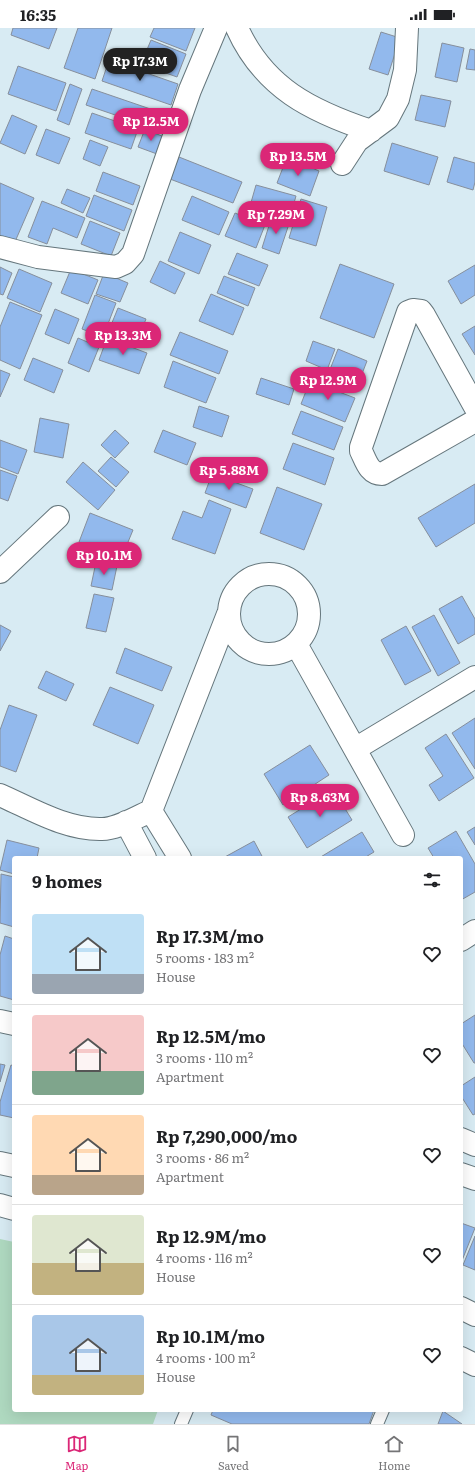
<!DOCTYPE html>
<meta charset="utf-8">
<style>
body{margin:0;font-family:Literata,serif;background:#f6f6f6;color:#202124;height:100vh;display:flex;flex-direction:column;font-size:15px;white-space:nowrap}
*{box-sizing:border-box;margin:0}
p{font-size:13px;color:#757577}
.icon{flex:none;width:22px;height:22px;fill:none;stroke:currentColor;stroke-width:2;stroke-linecap:round;stroke-linejoin:round}
.map{position:relative;flex:1;overflow:hidden}
.details{position:absolute;left:12px;top:828px;width:451px;height:556px;display:flex;flex-direction:column;background:#fff;border-radius:4px;box-shadow:0 4px 16px #0002}
.details>*{flex:none}
.price{position:absolute;translate:-50% -34px;padding:0 9px;border-radius:14px;background:#db2777;color:#fff;font-size:13px;line-height:26px;filter:drop-shadow(0 1px 2px #0008)}
.price::after{content:'';position:absolute;left:50%;top:24px;width:12px;height:9px;margin-left:-6px;background:inherit;clip-path:polygon(0 0,100% 0,50% 100%)}
.price.current{background:#222;color:#fff}
ul{padding:0;list-style:none}
li{display:flex;align-items:center;gap:12px;height:100px;padding:0 20px}
li+li{border-top:1px solid #e0e0e0}
li span{display:grid;place-items:center;flex:none;width:112px;height:80px;border-radius:4px;color:#555}
li>.icon{margin-inline-start:auto}
span .icon{width:48px;height:48px;fill:#fffc;stroke-width:1}
li b{font-size:17px}
h2{display:flex;justify-content:space-between;align-items:center;height:48px;padding:0 20px;font-size:17px}
.status{display:flex;justify-content:space-between;align-items:center;height:28px;padding:0 20px;background:#fff;direction:ltr}
.status svg{height:11px;fill:currentColor}
.tabs{display:flex;justify-content:space-around;align-items:center;height:56px;border-top:1px solid #e0e0e0;background:#fff;font-size:11px;color:#757577}
.tabs a{display:grid;justify-items:center;gap:2px}
.tabs .current{color:#db2777}
.map>svg:first-child{display:block}
</style>
<div class="status"><b>16:35</b><svg viewBox="0 0 49 12"><path d="M0 12V9h3v3zM5 12V6h3v6zM10 12V3h3v9zM15 12V0h3v12zM26 1h20v11H26zM47 4h2v5h-2z"/></svg></div>
<div class="map">
<svg width="475" height="1396" viewBox="0 0 475 1396">
<rect width="100%" height="100%" fill="#d8ebf3"/>
<!-- green -->
<path fill="#afd9c0" d="M 0,1211 L 14,1214 L 14,1382 L 158,1382 L 153,1396 L 0,1396 Z"/>
<!-- building -->
<path fill="#92b9ed" stroke="#868f9c" d="M 13,0 L 57,0 L 49,21 L 11,7 Z
M 78,0 L 112,0 L 95,51 L 64,40 Z
M 154,0 L 195,0 L 186,23 L 150,9 Z
M 381,4 L 400,10 L 388,47 L 369,41 Z
M 151,12 L 186,26 L 177,49 L 141,36 Z
M 442,15 L 464,20 L 457,54 L 435,49 Z
M 470,21 L 475,22 L 475,42 L 466,41 Z
M 109,32 L 178,56 L 171,77 L 102,53 Z
M 18,38 L 66,55 L 56,83 L 8,66 Z
M 70,56 L 82,61 L 69,97 L 57,92 Z
M 92,61 L 168,87 L 162,103 L 86,77 Z
M 421,67 L 451,73 L 445,99 L 415,92 Z
M 92,85 L 138,101 L 131,121 L 85,105 Z
M 12,87 L 37,98 L 25,126 L 0,115 Z
M 46,101 L 70,110 L 59,136 L 36,127 Z
M 145,101 L 164,109 L 157,126 L 138,119 Z
M 90,112 L 108,119 L 100,138 L 83,131 Z
M 392,115 L 438,129 L 429,157 L 384,143 Z
M 179,129 L 242,154 L 233,175 L 170,151 Z
M 287,129 L 319,143 L 310,168 L 277,155 Z
M 454,129 L 475,135 L 475,154 L 473,162 L 447,154 Z
M 103,144 L 140,158 L 133,177 L 96,163 Z
M 0,155 L 34,170 L 14,216 L 0,209 Z
M 256,157 L 296,168 L 290,189 L 250,178 Z
M 67,161 L 90,170 L 83,185 L 61,175 Z
M 94,167 L 132,182 L 124,203 L 86,188 Z
M 192,168 L 229,184 L 219,207 L 182,192 Z
M 301,171 L 327,179 L 316,218 L 289,210 Z
M 42,173 L 85,190 L 77,210 L 53,200 L 47,216 L 28,209 Z
M 235,185 L 265,197 L 256,220 L 225,208 Z
M 272,188 L 290,193 L 279,226 L 262,220 Z
M 90,193 L 120,205 L 111,228 L 81,216 Z
M 180,204 L 211,217 L 199,246 L 168,233 Z
M 237,225 L 268,237 L 259,258 L 228,246 Z
M 160,233 L 185,245 L 175,266 L 150,254 Z
M 340,236 L 394,256 L 374,310 L 320,290 Z
M 475,237 L 475,267 L 461,276 L 448,253 Z
M 0,239 L 12,245 L 3,267 L 0,266 Z
M 19,241 L 52,255 L 40,284 L 7,270 Z
M 71,241 L 98,252 L 88,276 L 61,265 Z
M 104,245 L 128,255 L 120,274 L 96,266 Z
M 224,248 L 255,260 L 248,278 L 217,265 Z
M 211,266 L 244,280 L 233,307 L 199,293 Z
M 95,267 L 116,275 L 103,309 L 82,301 Z
M 10,274 L 42,287 L 20,341 L 0,332 L 0,299 Z
M 118,280 L 146,291 L 135,318 L 107,307 Z
M 55,281 L 79,291 L 69,316 L 45,306 Z
M 475,298 L 475,327 L 462,306 Z
M 180,304 L 228,323 L 219,346 L 170,327 Z
M 78,310 L 99,319 L 89,344 L 68,335 Z
M 107,310 L 147,325 L 139,346 L 99,332 Z
M 313,313 L 335,321 L 327,342 L 306,333 Z
M 338,321 L 367,333 L 358,356 L 329,344 Z
M 33,330 L 63,342 L 54,365 L 24,352 Z
M 173,333 L 216,350 L 206,375 L 164,359 Z
M 0,342 L 10,346 L 0,369 Z
M 261,350 L 294,361 L 289,377 L 256,366 Z
M 310,353 L 355,370 L 345,394 L 301,376 Z
M 199,378 L 229,388 L 222,409 L 193,399 Z
M 301,383 L 343,399 L 334,422 L 292,406 Z
M 40,390 L 69,396 L 63,430 L 34,424 Z
M 115,402 L 129,415 L 115,430 L 101,417 Z
M 163,402 L 196,415 L 187,437 L 154,424 Z
M 0,412 L 27,422 L 18,446 L 0,439 Z
M 293,415 L 334,430 L 325,457 L 283,441 Z
M 111,429 L 129,444 L 116,459 L 98,443 Z
M 83,434 L 115,462 L 98,482 L 66,454 Z
M 0,442 L 17,448 L 8,473 L 0,470 Z
M 212,446 L 253,461 L 246,480 L 205,465 Z
M 475,456 L 475,495 L 436,519 L 418,490 Z
M 277,459 L 322,476 L 304,522 L 260,505 Z
M 209,472 L 231,481 L 215,526 L 172,511 L 183,483 L 202,490 Z
M 90,485 L 133,502 L 121,531 L 79,514 Z
M 96,534 L 117,538 L 112,562 L 91,558 Z
M 94,566 L 114,570 L 106,604 L 86,600 Z
M 462,568 L 475,591 L 475,606 L 458,616 L 439,581 Z
M 434,587 L 460,635 L 438,648 L 412,599 Z
M 0,597 L 11,603 L 0,623 Z
M 406,598 L 431,643 L 405,657 L 381,612 Z
M 125,620 L 172,639 L 162,663 L 116,645 Z
M 46,643 L 74,656 L 66,673 L 38,660 Z
M 110,659 L 154,677 L 138,716 L 93,697 Z
M 9,677 L 37,687 L 16,744 L 0,738 L 0,702 Z
M 475,690 L 475,741 L 452,705 Z
M 446,706 L 474,750 L 439,773 L 429,757 L 443,748 L 425,720 Z
M 310,717 L 329,747 L 283,777 L 264,746 Z
M 333,761 L 352,792 L 307,820 L 288,789 Z
M 475,799 L 475,817 L 467,804 Z
M 456,803 L 475,836 L 475,864 L 461,872 L 461,830 L 434,830 L 428,820 Z
M 362,804 L 374,824 L 364,830 L 319,830 Z
M 7,812 L 39,820 L 37,830 L 14,830 L 14,846 L 0,842 Z
M 254,813 L 263,830 L 223,830 Z
M 1,846 L 14,849 L 14,899 L 0,895 Z
M 5,908 L 14,911 L 14,972 L 0,968 L 0,927 Z
M 475,987 L 475,1035 L 474,1035 L 461,1014 L 461,996 Z
M 0,1036 L 5,1037 L 0,1054 Z
M 11,1037 L 14,1038 L 14,1090 L 0,1087 L 0,1074 Z
M 475,1049 L 475,1086 L 473,1087 L 461,1068 L 461,1058 Z
M 461,1195 L 475,1200 L 461,1235 Z
M 475,1208 L 475,1242 L 463,1237 Z
M 213,1382 L 374,1382 L 369,1396 L 232,1396 L 211,1387 Z
M 443,1383 L 462,1396 L 438,1396 Z"/>
<g fill="none" stroke-linecap="round" stroke-linejoin="round">
<defs>
<path id="lane" d="M 181,1396 L 187,1382
M 377,1396 L 383,1382"/>
<path id="street" d="M 237,0 C 264,60 311,83 371,103
M 342,136 L 357,113 L 388,90 L 398,71 L 405,42 L 407,0
M 0,219 L 38,229 L 116,239 L 125,235 L 133,226 L 190,62 L 216,0
M 475,379 L 424,287 L 421,283 L 413,282 L 408,284 L 361,419 L 361,423 C 366,433 369,446 382,446 L 475,393
M 0,544 L 58,489
M229 586a40 40 0 1 1 80 0a40 40 0 1 1-80 0Z
M 296,616 L 403,807
M 355,721 L 475,649
M 0,767 C 32,781 66,802 102,801 C 118,801 136,789 151,783 L 228,586
M 151,783 L 180,830
M 126,794 L 145,830
M 461,912 L 475,903
M 0,993 L 14,996
M 461,1111 L 475,1117
M 461,1146 L 475,1151"/>
<path id="secondary" d="M 0,1135 L 14,1138
M 0,1177 L 14,1181
M 461,1280 L 475,1287
M 461,1330 L 475,1337"/>
</defs>
<!-- lane casing -->
<use href="#lane" stroke="#65767c" stroke-width="14"/>
<!-- street casing -->
<use href="#street" stroke="#65767c" stroke-width="24"/>
<!-- secondary casing -->
<use href="#secondary" stroke="#65767c" stroke-width="24"/>
<!-- lane -->
<use href="#lane" stroke="#fff" stroke-width="12"/>
<!-- street -->
<use href="#street" stroke="#fff" stroke-width="22"/>
<!-- secondary -->
<use href="#secondary" stroke="#fff" stroke-width="22"/>
</g>
</svg>
<b class="price current" style="left:140px;top:54px">Rp 17.3M</b>
<b class="price" style="left:151px;top:114px">Rp 12.5M</b>
<b class="price" style="left:298px;top:149px">Rp 13.5M</b>
<b class="price" style="left:276px;top:207px">Rp 7.29M</b>
<b class="price" style="left:123px;top:328px">Rp 13.3M</b>
<b class="price" style="left:328px;top:373px">Rp 12.9M</b>
<b class="price" style="left:229px;top:463px">Rp 5.88M</b>
<b class="price" style="left:104px;top:548px">Rp 10.1M</b>
<b class="price" style="left:320px;top:790px">Rp 8.63M</b>
<section class="details">
<h2>9 homes<svg class="icon" aria-label="filters" viewBox="0 0 24 24"><path d="M4 7h16M4 17h16"/><circle cx="9" cy="7" r="2"/><circle cx="15" cy="17" r="2"/></svg></h2>
<ul>
<li><span style="background:linear-gradient(#bfe0f5 75%,#9aa5b1 0)"><svg class="icon" aria-label="home" viewBox="0 0 24 24"><path d="M3 11l9-7 9 7M6 9v11h12V9"/></svg></span><div><b>Rp 17.3M/mo</b><p>5 rooms · 183 m²</p><p>House</p></div><svg class="icon" aria-label="heart" viewBox="0 0 24 24"><path d="M12 20l-8-8c-3-5 5-10 8-4 3-6 11-1 8 4z"/></svg></li>
<li><span style="background:linear-gradient(#f6c9c9 70%,#7fa58c 0)"><svg class="icon" aria-label="home" viewBox="0 0 24 24"><path d="M3 11l9-7 9 7M6 9v11h12V9"/></svg></span><div><b>Rp 12.5M/mo</b><p>3 rooms · 110 m²</p><p>Apartment</p></div><svg class="icon" aria-label="heart" viewBox="0 0 24 24"><path d="M12 20l-8-8c-3-5 5-10 8-4 3-6 11-1 8 4z"/></svg></li>
<li><span style="background:linear-gradient(#ffd9b3 75%,#b9a48a 0)"><svg class="icon" aria-label="home" viewBox="0 0 24 24"><path d="M3 11l9-7 9 7M6 9v11h12V9"/></svg></span><div><b>Rp 7,290,000/mo</b><p>3 rooms · 86 m²</p><p>Apartment</p></div><svg class="icon" aria-label="heart" viewBox="0 0 24 24"><path d="M12 20l-8-8c-3-5 5-10 8-4 3-6 11-1 8 4z"/></svg></li>
<li><span style="background:linear-gradient(#dfe7d0 60%,#c2b280 0)"><svg class="icon" aria-label="home" viewBox="0 0 24 24"><path d="M3 11l9-7 9 7M6 9v11h12V9"/></svg></span><div><b>Rp 12.9M/mo</b><p>4 rooms · 116 m²</p><p>House</p></div><svg class="icon" aria-label="heart" viewBox="0 0 24 24"><path d="M12 20l-8-8c-3-5 5-10 8-4 3-6 11-1 8 4z"/></svg></li>
<li><span style="background:linear-gradient(#a9c7e8 75%,#c2b280 0)"><svg class="icon" aria-label="home" viewBox="0 0 24 24"><path d="M3 11l9-7 9 7M6 9v11h12V9"/></svg></span><div><b>Rp 10.1M/mo</b><p>4 rooms · 100 m²</p><p>House</p></div><svg class="icon" aria-label="heart" viewBox="0 0 24 24"><path d="M12 20l-8-8c-3-5 5-10 8-4 3-6 11-1 8 4z"/></svg></li>
</ul>
</section>
</div>
<nav class="tabs">
<a class="current"><svg class="icon" aria-label="map" viewBox="0 0 24 24"><path d="M3 6l6-2 6 2 6-2v14l-6 2-6-2-6 2zM9 4v14M15 6v14"/></svg>Map</a>
<a><svg class="icon" aria-label="saved" viewBox="0 0 24 24"><path d="M7 4h10v16l-5-4-5 4z"/></svg>Saved</a>
<a><svg class="icon" aria-label="home" viewBox="0 0 24 24"><path d="M3 11l9-7 9 7M6 9v11h12V9"/></svg>Home</a>
</nav>
